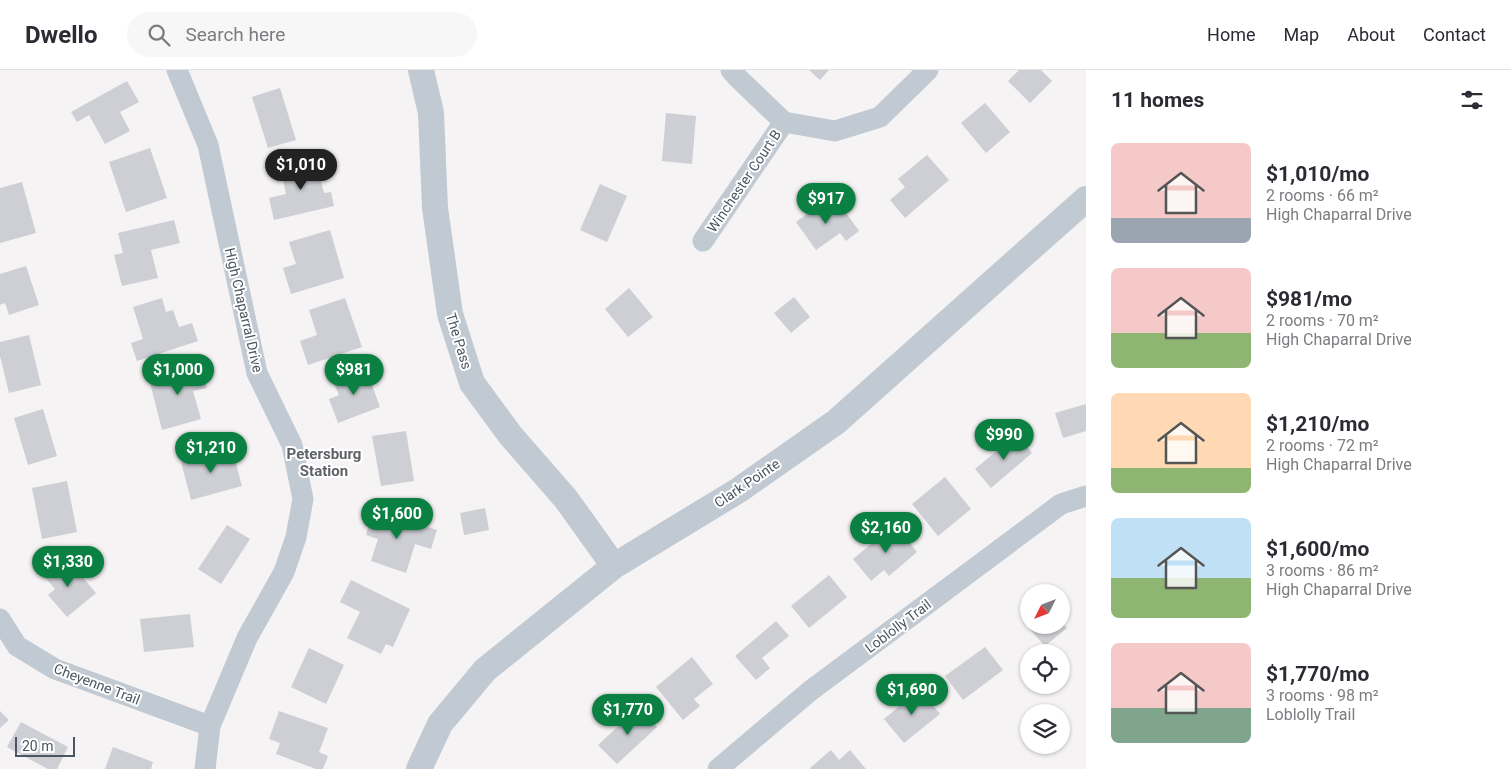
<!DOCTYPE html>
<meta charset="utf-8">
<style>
body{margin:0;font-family:Roboto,sans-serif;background:#f7f7f7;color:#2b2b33;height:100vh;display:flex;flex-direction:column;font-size:19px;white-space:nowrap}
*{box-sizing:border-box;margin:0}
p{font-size:16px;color:#7c7c81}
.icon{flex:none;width:28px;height:28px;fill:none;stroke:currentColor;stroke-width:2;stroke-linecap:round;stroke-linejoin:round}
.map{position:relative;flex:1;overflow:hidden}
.drawer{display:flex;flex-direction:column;background:#fff;width:425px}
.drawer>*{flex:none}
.needle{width:32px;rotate:228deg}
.fabs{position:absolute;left:1020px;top:514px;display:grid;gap:10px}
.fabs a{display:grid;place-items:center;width:50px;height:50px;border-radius:50%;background:#fff;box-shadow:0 1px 4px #0004;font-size:25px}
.scale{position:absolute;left:15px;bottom:12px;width:60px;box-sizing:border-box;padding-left:5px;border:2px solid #4a5661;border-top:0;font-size:14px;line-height:18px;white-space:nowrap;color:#4a5661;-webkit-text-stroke:4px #fff;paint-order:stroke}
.price{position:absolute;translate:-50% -42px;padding:0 11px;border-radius:18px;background:#0b8043;color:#fff;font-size:16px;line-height:32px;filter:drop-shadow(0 1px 2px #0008)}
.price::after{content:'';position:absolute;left:50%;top:30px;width:15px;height:11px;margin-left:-8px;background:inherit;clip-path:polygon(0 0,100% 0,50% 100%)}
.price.on{background:#222;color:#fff}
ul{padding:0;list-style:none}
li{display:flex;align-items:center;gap:15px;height:125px;padding:0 25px}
li span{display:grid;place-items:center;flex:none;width:140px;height:100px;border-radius:8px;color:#555}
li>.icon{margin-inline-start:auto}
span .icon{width:60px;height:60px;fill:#fffc;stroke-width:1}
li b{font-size:21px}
h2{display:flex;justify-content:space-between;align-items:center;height:60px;padding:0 25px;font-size:21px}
header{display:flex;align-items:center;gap:30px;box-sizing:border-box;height:70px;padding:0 25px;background:#fff;border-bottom:1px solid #e1e1e2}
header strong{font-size:24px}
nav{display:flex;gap:28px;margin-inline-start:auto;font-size:18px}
.search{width:350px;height:45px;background:#f7f7f7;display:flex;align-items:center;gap:12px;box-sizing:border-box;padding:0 18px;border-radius:28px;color:#7c7c81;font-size:19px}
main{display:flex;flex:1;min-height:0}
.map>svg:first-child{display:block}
</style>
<header>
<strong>Dwello</strong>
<div class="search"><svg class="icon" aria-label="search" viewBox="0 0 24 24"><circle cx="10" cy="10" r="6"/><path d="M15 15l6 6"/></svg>Search here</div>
<nav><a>Home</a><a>Map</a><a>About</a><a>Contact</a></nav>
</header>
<main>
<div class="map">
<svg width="1086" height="699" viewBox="0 0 1086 699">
<rect width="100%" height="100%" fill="#f5f3f3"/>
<!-- building -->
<path fill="#cdcfd5" d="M 809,0 L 829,0 L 820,10 Z
M 1019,0 L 1041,0 L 1052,11 L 1030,33 L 1008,11 Z
M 127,11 L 139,32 L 120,42 L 130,61 L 105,74 L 89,45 L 77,52 L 71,42 Z
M 280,18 L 296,70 L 268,78 L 252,27 Z
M 985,33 L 1010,62 L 986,83 L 961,53 Z
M 666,43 L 696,46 L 692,94 L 662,91 Z
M 150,78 L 167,128 L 126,142 L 109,92 Z
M 927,85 L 949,110 L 905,148 L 890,130 L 905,117 L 898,109 Z
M 315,88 L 324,123 L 331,122 L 334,136 L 274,150 L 269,128 L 286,124 L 280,96 Z
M 22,112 L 36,163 L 0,173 L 0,118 Z
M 600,114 L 627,126 L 607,172 L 580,160 Z
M 827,129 L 838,144 L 844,140 L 859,161 L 846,171 L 840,163 L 816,180 L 796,152 Z
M 174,150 L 180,173 L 151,180 L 158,208 L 122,216 L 114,185 L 123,183 L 118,163 Z
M 330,160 L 344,208 L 291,224 L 283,198 L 296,194 L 289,172 Z
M 26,196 L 39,235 L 9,245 L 5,233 L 0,235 L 0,204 Z
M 629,218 L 653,247 L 628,267 L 605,239 Z
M 794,227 L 810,247 L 791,263 L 774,243 Z
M 162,228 L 166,242 L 173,240 L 179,257 L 192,253 L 198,271 L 137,291 L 131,273 L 143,269 L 133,237 Z
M 345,228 L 362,277 L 308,295 L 300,271 L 317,265 L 309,240 Z
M 29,265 L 41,315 L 9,323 L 0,286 L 0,272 Z
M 201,295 L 207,318 L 193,321 L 201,349 L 162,360 L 149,309 Z
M 366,299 L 380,337 L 338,353 L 329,329 L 339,325 L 333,311 Z
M 1086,334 L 1086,361 L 1063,368 L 1055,343 Z
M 43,339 L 57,386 L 28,395 L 14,348 Z
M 406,361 L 414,411 L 381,416 L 372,366 Z
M 1017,364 L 1032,383 L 991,418 L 975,399 Z
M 232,379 L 242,416 L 191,430 L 181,392 Z
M 945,407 L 971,439 L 938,466 L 912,434 Z
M 67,411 L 77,462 L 42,469 L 32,418 Z
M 485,438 L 489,460 L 464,465 L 460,443 Z
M 374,439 L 437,460 L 431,479 L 415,474 L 406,503 L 371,491 L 378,469 L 366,465 Z
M 895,454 L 917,482 L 889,506 L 884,500 L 871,511 L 853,489 Z
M 227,455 L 250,469 L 221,514 L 198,499 Z
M 66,488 L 96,523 L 67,547 L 48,525 L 55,519 L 44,506 Z
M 829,505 L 847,527 L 809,558 L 791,536 Z
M 351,510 L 410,539 L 393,577 L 386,574 L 381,584 L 347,568 L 360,542 L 340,532 Z
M 190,544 L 194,577 L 144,582 L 140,549 Z
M 776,551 L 789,566 L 762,588 L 770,598 L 756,610 L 735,586 Z
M 1061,552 L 1067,558 L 1045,576 L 1026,555 L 1029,553 L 1029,555 L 1061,555 Z
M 985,577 L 1003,600 L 963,630 L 945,606 Z
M 309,578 L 344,595 L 326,634 L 291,617 Z
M 692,587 L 713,614 L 694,629 L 700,636 L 683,650 L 656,617 Z
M 920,619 L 940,644 L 904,673 L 884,649 Z
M 639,637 L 657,657 L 617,694 L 598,675 Z
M 0,641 L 9,650 L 0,658 Z
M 279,641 L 328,658 L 319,682 L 328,686 L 323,699 L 316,699 L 276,684 L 280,673 L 269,669 Z
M 21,652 L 68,677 L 57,699 L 48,699 L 7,677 Z
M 113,677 L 153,692 L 151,699 L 105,699 Z
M 831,680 L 839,690 L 850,680 L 866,699 L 811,699 L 810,698 Z"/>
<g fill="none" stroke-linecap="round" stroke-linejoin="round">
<!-- minor -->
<path stroke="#c1cad2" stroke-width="21" d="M 177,0 L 208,75 L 257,303 L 292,375 L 303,429 L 296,467 L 284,502 L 247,568 L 210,656 L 205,699
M 731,0 L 738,8 L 784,52 L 835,61 L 880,47 L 928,0
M 703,171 L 784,52
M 0,549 L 17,576 L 55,599 L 210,656
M 718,699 L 810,621 L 1061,434 L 1086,426"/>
<!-- tertiary -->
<path stroke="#c1cad2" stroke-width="26" d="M 421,0 L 431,43 L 435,138 L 450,244 L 472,313 L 511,366 L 566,429 L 614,496
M 419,699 L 440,654 L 485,600 L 614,496 L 739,420 L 836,352 L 1086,129"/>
</g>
<g text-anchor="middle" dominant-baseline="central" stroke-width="4" stroke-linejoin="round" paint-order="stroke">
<!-- street labels -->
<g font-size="14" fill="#4a5661" stroke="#fff">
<text transform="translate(744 111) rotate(-56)">Winchester Court B</text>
<text transform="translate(244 240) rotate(77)">High Chaparral Drive</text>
<text transform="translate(459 271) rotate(73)">The Pass</text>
<text transform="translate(747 413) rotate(-34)">Clark Pointe</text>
<text transform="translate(898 556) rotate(-37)">Loblolly Trail</text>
<text transform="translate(97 614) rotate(21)">Cheyenne Trail</text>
</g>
<!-- neighbourhood labels -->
<g font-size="15" font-weight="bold" fill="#5f6368" stroke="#fff">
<text x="324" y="384">Petersburg<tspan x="324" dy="17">Station</tspan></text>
</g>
</g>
</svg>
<div class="fabs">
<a><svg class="needle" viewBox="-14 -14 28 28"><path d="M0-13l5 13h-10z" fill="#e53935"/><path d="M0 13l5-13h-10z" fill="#7c7c81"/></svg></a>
<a><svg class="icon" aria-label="locate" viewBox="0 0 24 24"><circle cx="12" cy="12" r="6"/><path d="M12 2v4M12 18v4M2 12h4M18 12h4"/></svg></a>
<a><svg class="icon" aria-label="layers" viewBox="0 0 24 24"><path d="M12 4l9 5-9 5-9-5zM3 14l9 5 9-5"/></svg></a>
</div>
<div class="scale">20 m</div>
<b class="price on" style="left:301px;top:121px">$1,010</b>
<b class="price" style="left:826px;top:155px">$917</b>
<b class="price" style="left:178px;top:326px">$1,000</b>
<b class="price" style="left:354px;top:326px">$981</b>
<b class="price" style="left:1004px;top:391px">$990</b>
<b class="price" style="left:211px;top:404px">$1,210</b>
<b class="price" style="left:397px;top:470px">$1,600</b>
<b class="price" style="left:886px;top:484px">$2,160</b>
<b class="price" style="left:68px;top:518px">$1,330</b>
<b class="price" style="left:912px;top:646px">$1,690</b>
<b class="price" style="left:628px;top:666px">$1,770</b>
</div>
<section class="drawer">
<h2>11 homes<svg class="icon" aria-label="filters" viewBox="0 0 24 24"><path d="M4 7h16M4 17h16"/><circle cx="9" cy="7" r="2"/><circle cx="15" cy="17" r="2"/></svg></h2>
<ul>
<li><span style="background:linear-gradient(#f6c9c9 75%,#9aa5b1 0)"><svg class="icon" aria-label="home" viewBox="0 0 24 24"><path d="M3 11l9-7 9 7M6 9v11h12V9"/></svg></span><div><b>$1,010/mo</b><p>2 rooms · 66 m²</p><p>High Chaparral Drive</p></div></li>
<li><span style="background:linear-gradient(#f6c9c9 65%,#8fb573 0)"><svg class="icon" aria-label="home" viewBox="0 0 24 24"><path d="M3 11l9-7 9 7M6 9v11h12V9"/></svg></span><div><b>$981/mo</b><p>2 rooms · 70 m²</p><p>High Chaparral Drive</p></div></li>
<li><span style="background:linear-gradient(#ffd9b3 75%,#8fb573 0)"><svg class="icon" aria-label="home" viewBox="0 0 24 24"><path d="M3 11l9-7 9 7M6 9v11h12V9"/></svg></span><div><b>$1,210/mo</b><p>2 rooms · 72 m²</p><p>High Chaparral Drive</p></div></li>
<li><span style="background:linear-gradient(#bfe0f5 60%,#8fb573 0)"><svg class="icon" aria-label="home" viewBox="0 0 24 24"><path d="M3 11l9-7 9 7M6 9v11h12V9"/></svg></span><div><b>$1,600/mo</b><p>3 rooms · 86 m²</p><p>High Chaparral Drive</p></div></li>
<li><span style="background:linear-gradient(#f6c9c9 65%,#7fa58c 0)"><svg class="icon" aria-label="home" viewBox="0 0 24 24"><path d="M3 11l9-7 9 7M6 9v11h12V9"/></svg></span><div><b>$1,770/mo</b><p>3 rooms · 98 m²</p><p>Loblolly Trail</p></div></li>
</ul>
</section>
</main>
